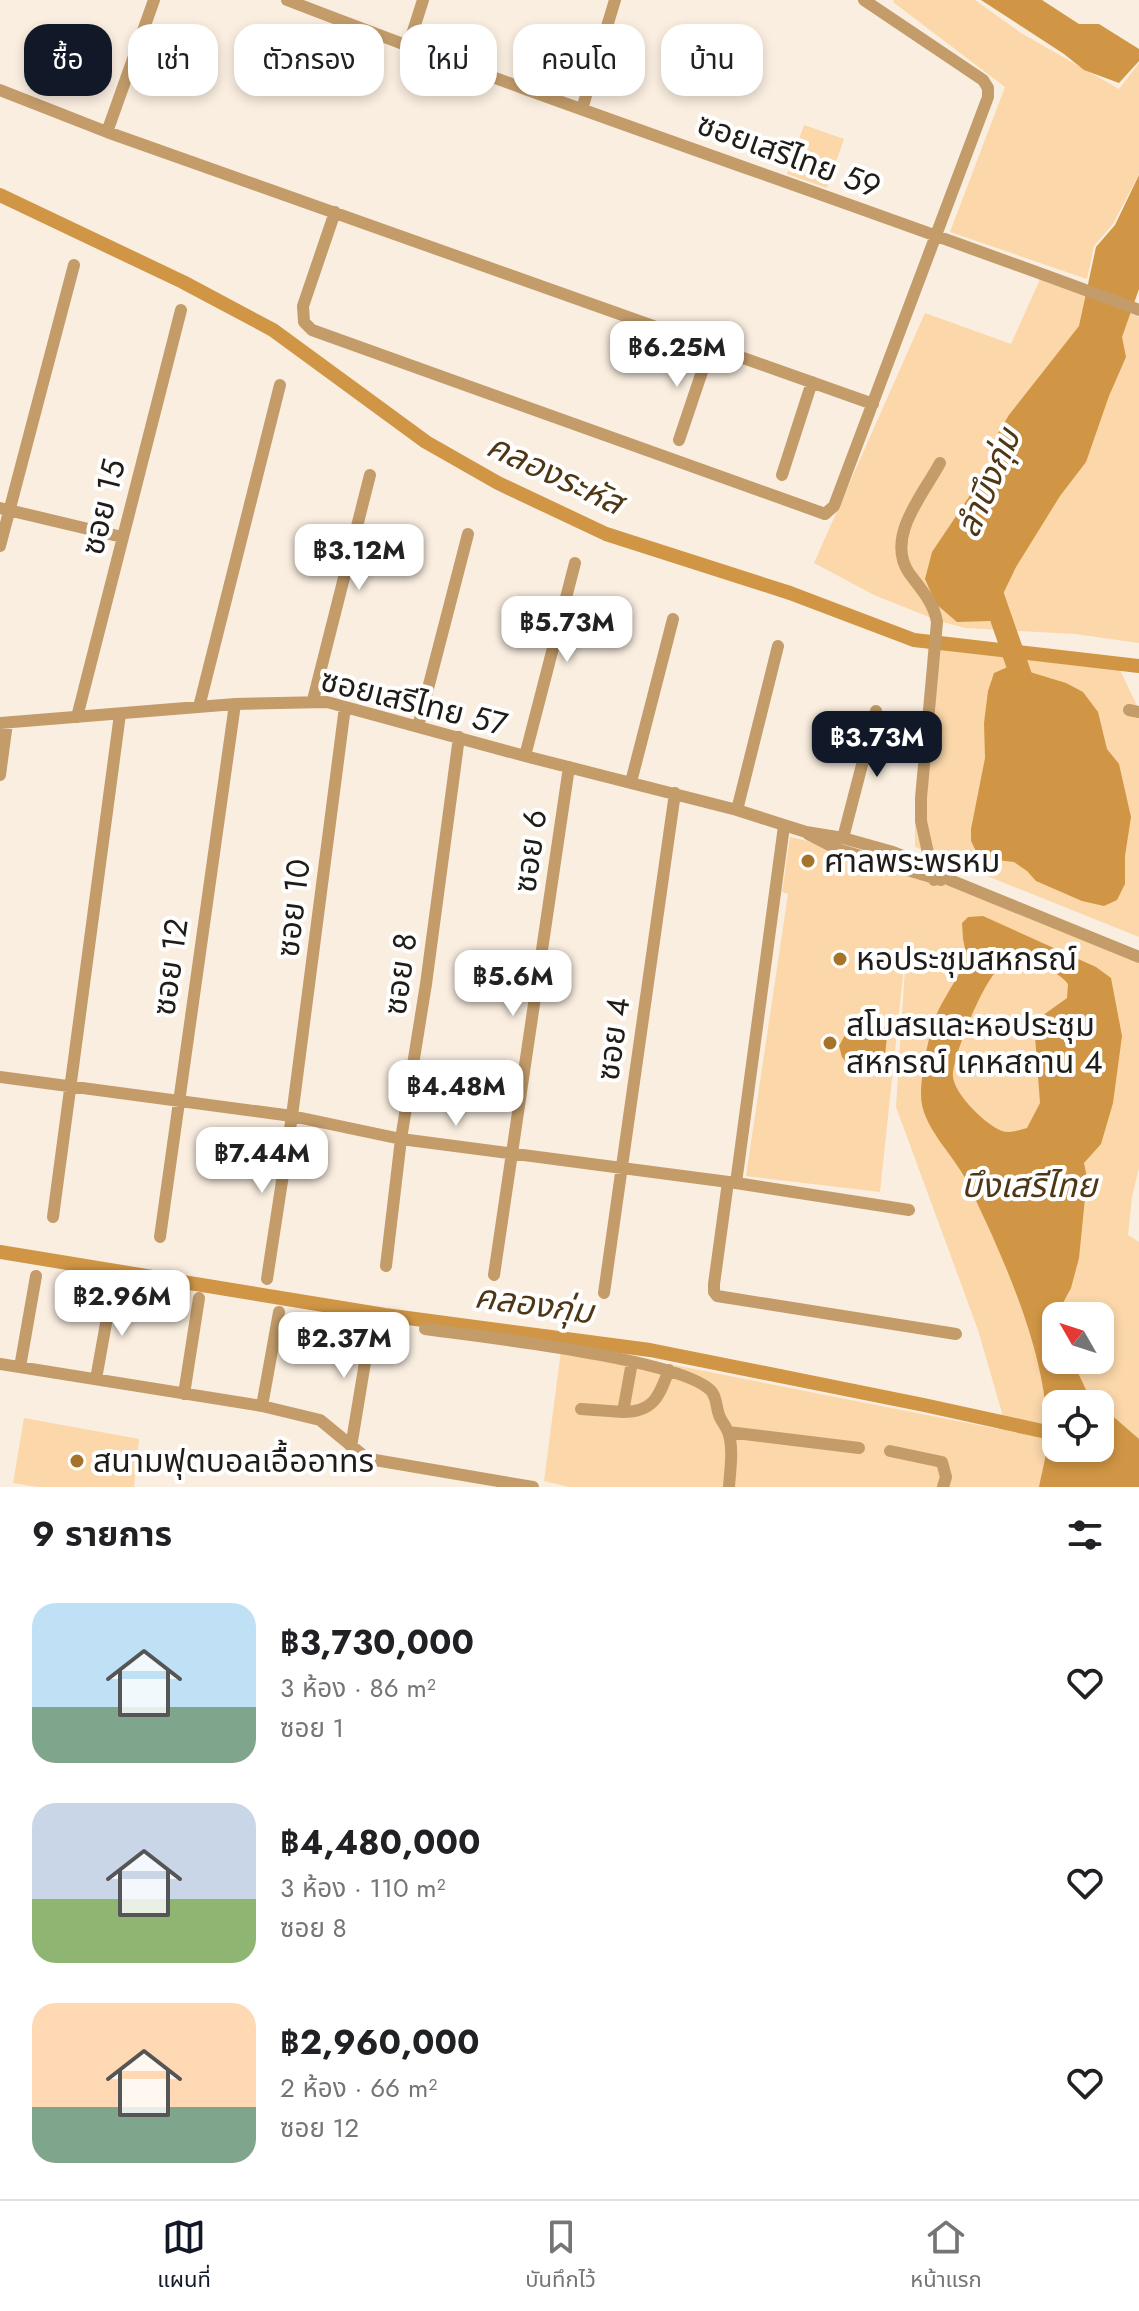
<!DOCTYPE html>
<html lang="th">
<meta charset="utf-8">
<style>
body{margin:0;font-family:Jost,"Noto Sans Thai",sans-serif;background:#f2f2f2;color:#202124;height:100vh;display:flex;flex-direction:column;font-size:30px;white-space:nowrap}
*{box-sizing:border-box;margin:0}
p{font-size:26px;color:#757577}
.icon{flex:none;width:44px;height:44px;fill:none;stroke:currentColor;stroke-width:2;stroke-linecap:round;stroke-linejoin:round}
.map{position:relative;height:1487px;overflow:hidden}
.sheet{display:flex;flex-direction:column;background:#fff;flex:1}
.sheet>*{flex:none}
.guide{position:absolute;left:24px;top:24px;width:1092px;height:72px;display:flex;gap:16px}
.needle{width:52px;rotate:309deg}
.buttons{position:absolute;left:1042px;top:1302px;display:grid;gap:16px}
.buttons a{display:grid;place-items:center;width:72px;height:72px;border-radius:16px;background:#fff;box-shadow:0 4px 12px #0003;font-size:40px}
.price{position:absolute;translate:-50% -68px;padding:0 18px;border-radius:16px;background:#fff;color:#222;font-size:26px;line-height:52px;filter:drop-shadow(0 2px 4px #0008)}
.price::after{content:'';position:absolute;left:50%;top:48px;width:24px;height:18px;margin-left:-12px;background:inherit;clip-path:polygon(0 0,100% 0,50% 100%)}
.price.selected{background:#111827;color:#fff}
ul{padding:0;list-style:none}
li{display:flex;align-items:center;gap:24px;height:200px;padding:0 32px}
li span{display:grid;place-items:center;flex:none;width:224px;height:160px;border-radius:24px;color:#555}
li>.icon{margin-inline-start:auto}
span .icon{width:96px;height:96px;fill:#fffc;stroke-width:1}
li b{font-size:34px}
h2{display:flex;justify-content:space-between;align-items:center;height:96px;padding:0 32px;font-size:34px}
.pill{padding:0 28px;border-radius:24px;background:#fff;box-shadow:0 4px 12px #0003;font-size:28px;line-height:72px}
.pill.selected{background:#111827;color:#fff}
.menu{display:flex;justify-content:space-around;align-items:center;height:112px;border-top:2px solid #e0e0e0;background:#fff;font-size:22px;color:#757577}
.menu a{display:grid;justify-items:center;gap:4px}
.menu .selected{color:#111827}
.map>svg:first-child{display:block}
</style>
<div class="map">
<svg width="1139" height="1487" viewBox="0 0 1139 1487">
<rect width="100%" height="100%" fill="#faeee0"/>
<!-- green -->
<path fill="#fbd7aa" fill-rule="evenodd" d="M 894,0 L 975,0 L 1021,33 L 1119,89 L 1139,63 L 1139,174 L 1113,224 L 1094,246 L 1087,279 L 950,232 L 1005,87 L 893,2 Z
M 804,125 L 844,139 L 827,188 L 787,174 Z
M 1041,277 L 1139,317 L 1139,643 L 1075,634 L 965,628 L 939,621 L 874,595 L 814,563 L 925,313 L 1011,344 Z
M 928,647 L 1120,670 L 1139,710 L 1139,937 L 915,847 L 915,811 L 925,720 Z
M 790,837 L 869,855 L 1139,951 L 1139,1168 L 1132,1197 L 1128,1235 L 1139,1242 L 1139,1487 L 569,1487 L 544,1481 L 562,1343 L 998,1429 L 1002,1413 L 978,1330 L 896,1107 L 907,938 L 880,1192 L 746,1176 L 788,894 L 782,892 ZM 1056,1316 L 1100,1316 L 1100,1360 L 1056,1360 ZM 1056,1404 L 1100,1404 L 1100,1448 L 1056,1448 Z
M 24,1418 L 139,1439 L 134,1487 L 38,1487 L 13,1483 Z"/>
<!-- water -->
<path fill="#d09645" fill-rule="evenodd" d="M 981,0 L 1042,0 L 1079,24 L 1099,24 L 1139,49 L 1139,61 L 1119,83 L 1084,70 L 1064,54 Z
M 1139,175 L 1139,289 L 1122,337 L 1126,357 L 1109,396 L 1086,462 L 1060,496 L 1016,567 L 990,621 L 957,622 L 936,604 L 925,579 L 932,552 L 989,467 L 992,443 L 1009,415 L 1079,326 L 1096,247 L 1115,225 Z
M 1010,666 L 1066,683 L 1083,692 L 1098,712 L 1107,749 L 1119,764 L 1131,817 L 1125,856 L 1125,884 L 1117,900 L 1104,906 L 1082,901 L 1036,881 L 1027,871 L 1014,862 L 988,859 L 976,851 L 971,841 L 971,829 L 985,758 L 984,723 L 988,691 L 994,673 Z
M 983,916 L 1096,967 L 1111,978 L 1122,1036 L 1113,1103 L 1101,1144 L 1084,1163 L 1087,1178 L 1079,1258 L 1071,1288 L 1056,1316 L 1056,1360 L 1072,1360 L 1088,1394 L 1099,1404 L 1056,1404 L 1056,1448 L 1100,1448 L 1100,1405 L 1139,1439 L 1139,1487 L 1039,1487 C 1041,1475 1045,1463 1046,1451 C 1055,1368 1002,1254 966,1180 C 953,1154 921,1126 921,1095 C 921,1072 929,1032 938,1011 C 947,993 959,976 967,958 L 963,939 L 962,923 L 968,917 ZM 1017,964 C 1035,966 1057,969 1068,984 L 1067,998 L 1042,1016 L 1035,1036 L 1040,1103 L 1027,1128 C 1019,1130 1011,1134 1002,1131 C 986,1125 955,1095 953,1077 C 951,1060 984,979 999,969 C 1003,966 1012,965 1017,964 Z
M 862,1025 L 888,1027 L 883,1074 L 854,1071 L 842,1057 L 839,1046 L 845,1035 Z"/>
<g fill="none" stroke-linecap="round" stroke-linejoin="round">
<!-- canal -->
<path stroke="#d09645" stroke-width="14" d="M 0,195 L 183,282 L 273,330 L 426,442 L 498,483 L 606,534 L 790,593 L 914,640 L 1139,666
M 0,1252 L 385,1315 L 650,1350 L 924,1405 L 1056,1434"/>
<!-- river -->
<path stroke="#d09645" stroke-width="22" d="M 988,581 L 1028,696"/>
<!-- street -->
<path stroke="#c39c6a" stroke-width="12" d="M 287,0 C 569,109 856,204 1139,310
M 408,47 L 423,0
M 0,90 L 107,132 L 873,404
M 582,109 L 615,0
M 107,132 L 154,0
M 335,212 L 303,306 L 304,322 L 312,330 L 825,514 L 834,506 L 988,97 L 988,88 L 983,80 L 864,0
M 679,440 L 710,348
M 782,475 L 812,382
M 0,508 L 122,537
M 0,546 L 74,265
M 313,700 L 370,475
M 199,707 L 280,385
M 1129,710 L 1139,712
M 77,717 L 181,310
M 0,723 L 235,704 L 327,702 L 525,756 L 737,810 L 806,832 L 843,838 L 893,852 L 934,868 L 950,880 L 1139,957
M 418,727 L 468,534
M 525,756 L 575,563
M 0,775 L 7,723
M 631,782 L 673,619
M 737,810 L 778,646
M 808,834 L 837,849 L 941,880
M 843,838 L 876,711
M 934,880 L 921,821 L 921,798 L 937,622 C 934,603 921,589 909,573 C 885,537 923,495 940,463
M 0,1077 L 292,1116 L 401,1139 L 736,1183 L 909,1210
M 728,1182 L 714,1284 L 714,1292 L 717,1296 L 956,1334
M 736,1183 L 784,826
M 53,1217 L 120,714
M 160,1237 L 235,704
M 386,1266 L 401,1139 L 426,984 L 459,737
M 494,1275 L 569,767
M 267,1279 L 292,1116 L 345,707
M 604,1293 L 675,793
M 425,1329 C 475,1336 686,1359 712,1392 C 717,1399 716,1407 719,1415 C 721,1421 726,1426 728,1432 C 734,1448 730,1470 729,1487
M 0,1364 L 262,1406 L 320,1420 L 365,1457 L 375,1460 L 533,1487
M 20,1367 L 36,1276
M 96,1379 L 112,1290
M 184,1394 L 199,1298
M 262,1406 L 279,1312
M 581,1409 L 623,1412 L 632,1362
M 623,1412 C 654,1412 659,1396 669,1370
M 728,1432 L 859,1448
M 351,1447 L 372,1320
M 890,1451 L 942,1462 L 946,1477 L 943,1487"/>
</g>
<!-- markers -->
<g fill="#a57329" stroke="#fff" stroke-width="3">
<circle cx="808" cy="861" r="8"/>
<circle cx="840" cy="959" r="8"/>
<circle cx="830" cy="1043" r="8"/>
<circle cx="77" cy="1461" r="8"/>
</g>
<g text-anchor="middle" dominant-baseline="central" stroke-width="8" stroke-linejoin="round" paint-order="stroke">
<!-- street labels -->
<g font-size="32" fill="#201c17" stroke="#fff">
<text transform="translate(789 155) rotate(20)">ซอยเสรีไทย 59</text>
<text transform="translate(103 507) rotate(-76)">ซอย 15</text>
<text transform="translate(414 702) rotate(14)">ซอยเสรีไทย 57</text>
<text transform="translate(530 851) rotate(-82)">ซอย 6</text>
<text transform="translate(293 908) rotate(-83)">ซอย 10</text>
<text transform="translate(170 967) rotate(-82)">ซอย 12</text>
<text transform="translate(400 974) rotate(-82)">ซอย 8</text>
<text transform="translate(613 1039) rotate(-82)">ซอย 4</text>
</g>
<!-- poi labels -->
<g font-size="32" fill="#201c17" stroke="#fff" text-anchor="start">
<text x="824" y="861">ศาลพระพรหม</text>
<text x="856" y="959">หอประชุมสหกรณ์</text>
<text x="846" y="1025">สโมสรและหอประชุม<tspan x="846" dy="37">สหกรณ์ เคหสถาน 4</tspan></text>
<text x="93" y="1461">สนามฟุตบอลเอื้ออาทร</text>
</g>
<!-- water labels -->
<g font-size="34" font-style="italic" fill="#4f3715" stroke="#fff">
<text transform="translate(555 474) rotate(25)">คลองระหัส</text>
<text transform="translate(988 483) rotate(-67)">ลำบึงกุ่ม</text>
<text x="1029" y="1185">บึงเสรีไทย</text>
<text transform="translate(534 1304) rotate(8)">คลองกุ่ม</text>
</g>
</g>
</svg>
<div class="buttons">
<a><svg class="needle" viewBox="-14 -14 28 28"><path d="M0-13l5 13h-10z" fill="#e53935"/><path d="M0 13l5-13h-10z" fill="#757577"/></svg></a>
<a><svg class="icon" aria-label="locate" viewBox="0 0 24 24"><circle cx="12" cy="12" r="6"/><path d="M12 2v4M12 18v4M2 12h4M18 12h4"/></svg></a>
</div>
<b class="price" style="left:677px;top:389px">฿6.25M</b>
<b class="price" style="left:359px;top:592px">฿3.12M</b>
<b class="price" style="left:567px;top:664px">฿5.73M</b>
<b class="price selected" style="left:877px;top:779px">฿3.73M</b>
<b class="price" style="left:513px;top:1018px">฿5.6M</b>
<b class="price" style="left:456px;top:1128px">฿4.48M</b>
<b class="price" style="left:262px;top:1195px">฿7.44M</b>
<b class="price" style="left:122px;top:1338px">฿2.96M</b>
<b class="price" style="left:344px;top:1380px">฿2.37M</b>
<div class="guide">
<a class="pill selected">ซื้อ</a>
<a class="pill">เช่า</a>
<a class="pill">ตัวกรอง</a>
<a class="pill">ใหม่</a>
<a class="pill">คอนโด</a>
<a class="pill">บ้าน</a>
</div>
</div>
<section class="sheet">
<h2>9 รายการ<svg class="icon" aria-label="filters" viewBox="0 0 24 24"><path d="M4 7h16M4 17h16"/><circle cx="9" cy="7" r="2"/><circle cx="15" cy="17" r="2"/></svg></h2>
<ul>
<li><span style="background:linear-gradient(#bfe0f5 65%,#7fa58c 0)"><svg class="icon" aria-label="home" viewBox="0 0 24 24"><path d="M3 11l9-7 9 7M6 9v11h12V9"/></svg></span><div><b>฿3,730,000</b><p>3 ห้อง · 86 m²</p><p>ซอย 1</p></div><svg class="icon" aria-label="heart" viewBox="0 0 24 24"><path d="M12 20l-8-8c-3-5 5-10 8-4 3-6 11-1 8 4z"/></svg></li>
<li><span style="background:linear-gradient(#c9d6e8 60%,#8fb573 0)"><svg class="icon" aria-label="home" viewBox="0 0 24 24"><path d="M3 11l9-7 9 7M6 9v11h12V9"/></svg></span><div><b>฿4,480,000</b><p>3 ห้อง · 110 m²</p><p>ซอย 8</p></div><svg class="icon" aria-label="heart" viewBox="0 0 24 24"><path d="M12 20l-8-8c-3-5 5-10 8-4 3-6 11-1 8 4z"/></svg></li>
<li><span style="background:linear-gradient(#ffd9b3 65%,#7fa58c 0)"><svg class="icon" aria-label="home" viewBox="0 0 24 24"><path d="M3 11l9-7 9 7M6 9v11h12V9"/></svg></span><div><b>฿2,960,000</b><p>2 ห้อง · 66 m²</p><p>ซอย 12</p></div><svg class="icon" aria-label="heart" viewBox="0 0 24 24"><path d="M12 20l-8-8c-3-5 5-10 8-4 3-6 11-1 8 4z"/></svg></li>
</ul>
</section>
<nav class="menu">
<a class="selected"><svg class="icon" aria-label="map" viewBox="0 0 24 24"><path d="M3 6l6-2 6 2 6-2v14l-6 2-6-2-6 2zM9 4v14M15 6v14"/></svg>แผนที่</a>
<a><svg class="icon" aria-label="saved" viewBox="0 0 24 24"><path d="M7 4h10v16l-5-4-5 4z"/></svg>บันทึกไว้</a>
<a><svg class="icon" aria-label="home" viewBox="0 0 24 24"><path d="M3 11l9-7 9 7M6 9v11h12V9"/></svg>หน้าแรก</a>
</nav>
